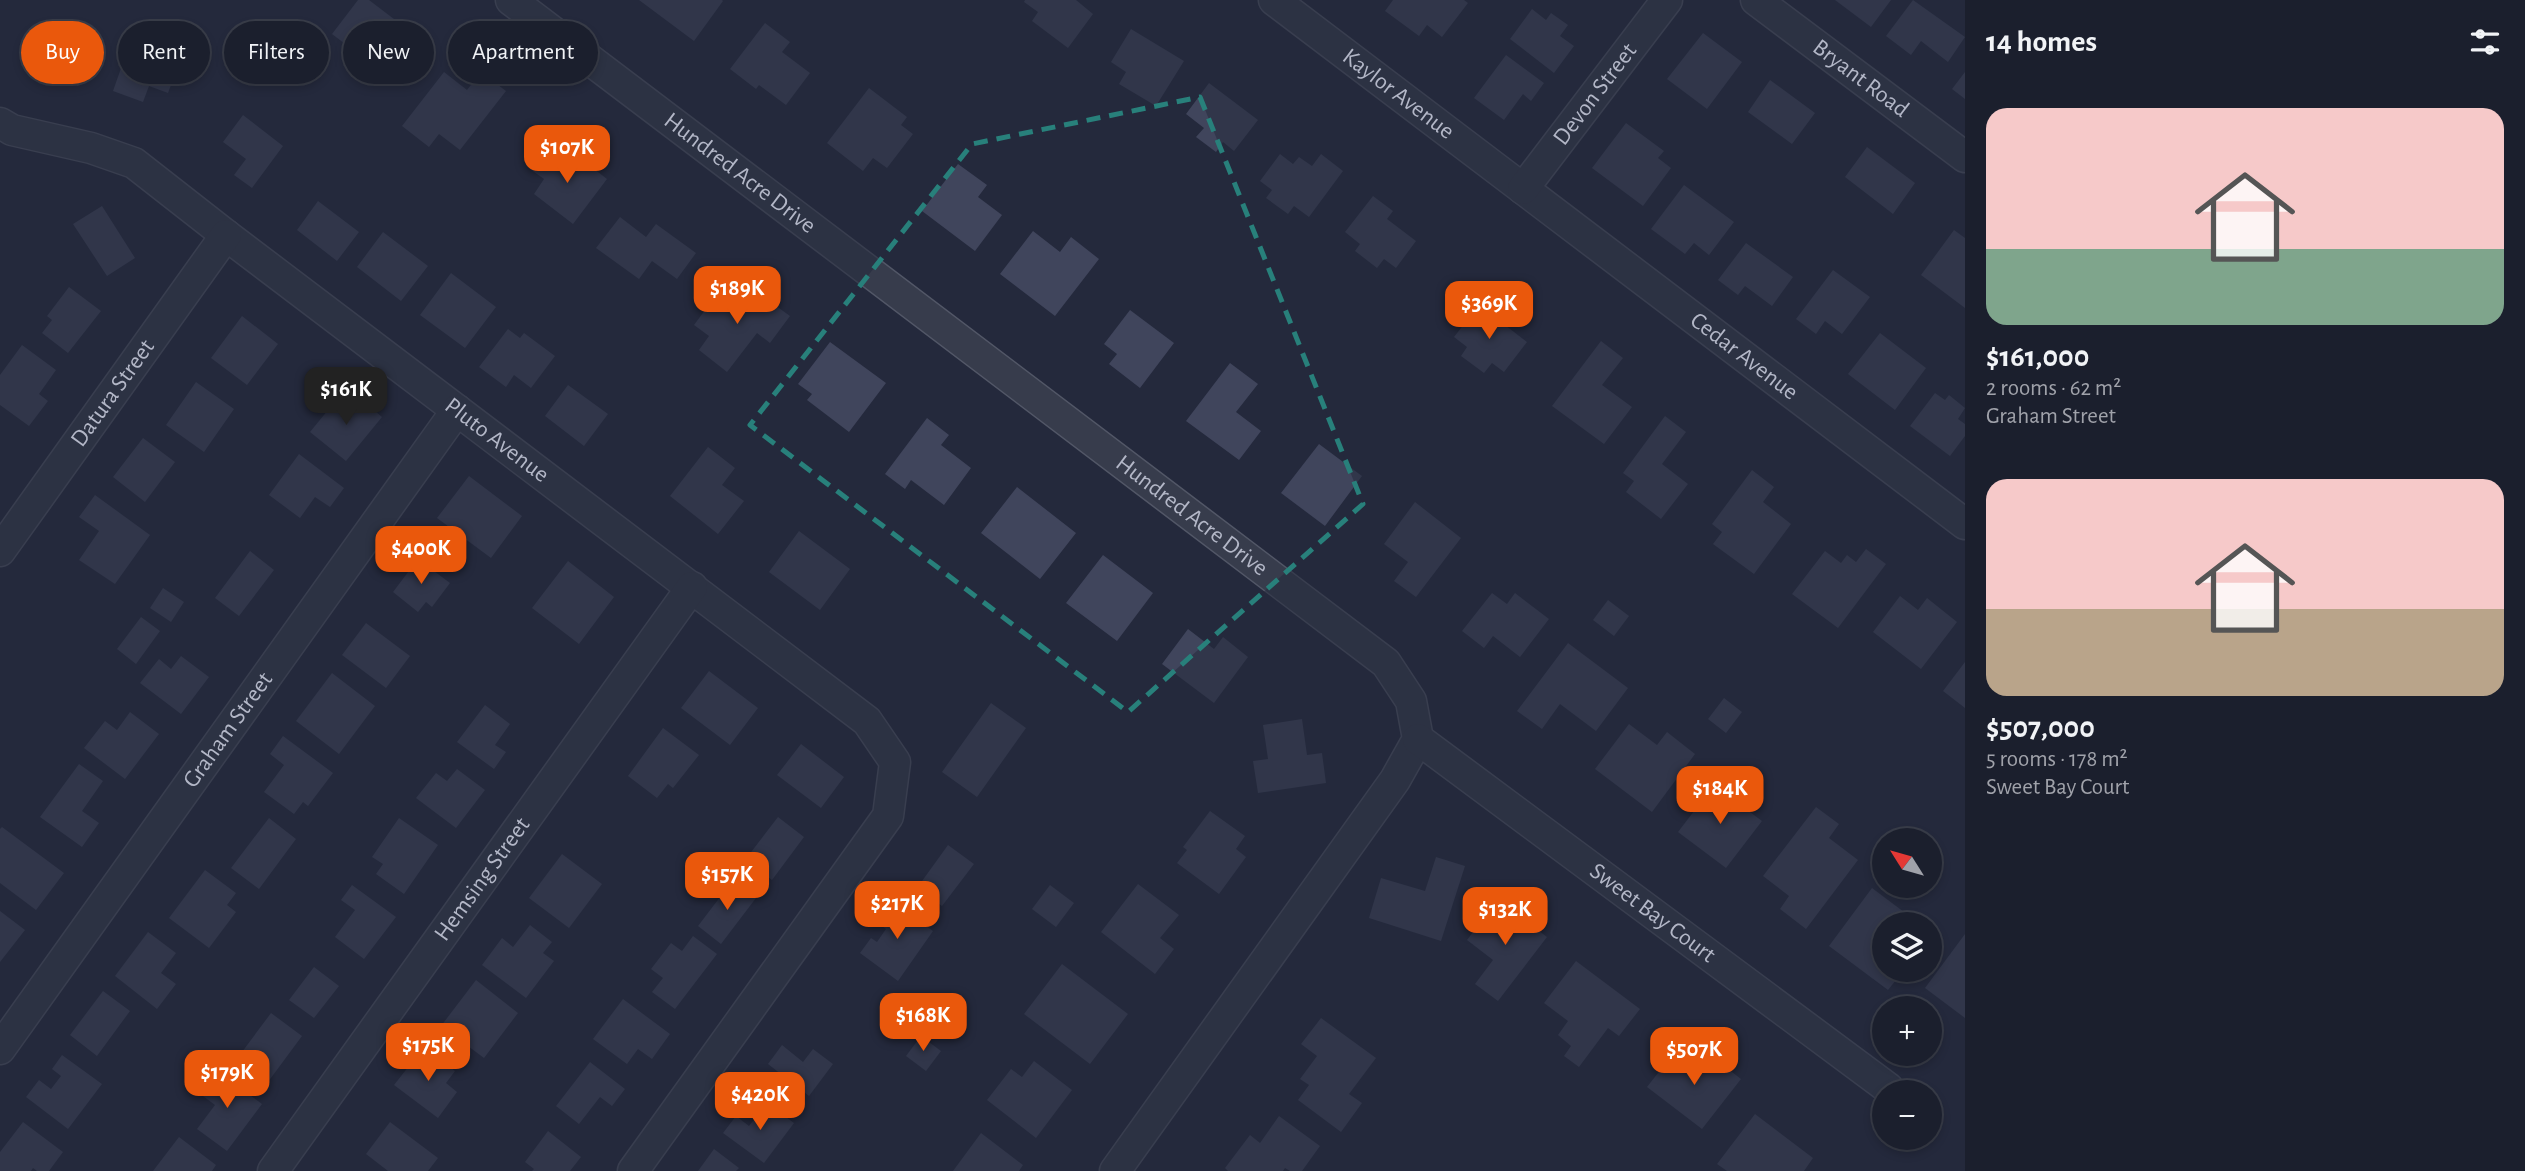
<!DOCTYPE html>
<meta charset="utf-8">
<style>
body{margin:0;font-family:"Alegreya Sans",sans-serif;background:#242735;color:#f1f3f6;height:100vh;display:flex;flex-direction:column;font-size:26px;white-space:nowrap}
*{box-sizing:border-box;margin:0}
p{font-size:23px;color:#a0a2aa}
.icon{flex:none;width:38px;height:38px;fill:none;stroke:currentColor;stroke-width:2;stroke-linecap:round;stroke-linejoin:round}
.map{position:relative;flex:1;overflow:hidden}
.panel{display:flex;flex-direction:column;background:#1b1f2d;width:560px}
.panel>*{flex:none}
.guide{position:absolute;left:21px;top:21px;width:665px;height:63px;display:flex;gap:14px}
.needle{width:46px;rotate:307deg}
.controls{position:absolute;left:1872px;top:828px;display:grid;gap:14px}
.controls a{display:grid;place-items:center;width:70px;height:70px;border-radius:50%;background:#1b1f2d;box-shadow:0 4px 10px #0003,0 0 0 2px #393d49;font-size:35px}
.price{position:absolute;translate:-50% -60px;padding:0 16px;border-radius:14px;background:#ea580c;color:#fff;font-size:23px;line-height:46px;filter:drop-shadow(0 2px 4px #0008)}
.price::after{content:'';position:absolute;left:50%;top:42px;width:21px;height:16px;margin-left:-10px;background:inherit;clip-path:polygon(0 0,100% 0,50% 100%)}
.price.current{background:#222;color:#fff}
ul{padding:0;list-style:none}
li{display:grid;align-content:center;gap:14px;height:371px;padding:0 21px}
li span{display:grid;place-items:center;height:217px;border-radius:21px;color:#555}
li>.icon{margin-inline-start:auto}
span .icon{width:126px;height:126px;fill:#fffc;stroke-width:1}
li b{font-size:30px}
h2{display:flex;justify-content:space-between;align-items:center;height:84px;padding:0 21px;font-size:30px}
.chip{padding:0 24px;border-radius:32px;background:#1b1f2d;box-shadow:0 4px 10px #0003,0 0 0 2px #393d49;font-size:24px;line-height:63px}
.chip.current{background:#ea580c;color:#fff}
main{display:flex;flex:1;min-height:0}
.map>svg:first-child{display:block}
</style>
<main>
<div class="map">
<svg width="1965" height="1171" viewBox="0 0 1965 1171">
<rect width="100%" height="100%" fill="#24293c"/>
<!-- building -->
<path fill="#40455c" d="M 358,0 L 369,0 L 411,32 L 390,60 L 378,51 L 370,63 L 332,34 Z
M 639,0 L 722,0 L 723,1 L 694,41 Z
M 1025,0 L 1076,0 L 1093,14 L 1068,48 L 1032,21 L 1038,12 L 1024,2 Z
M 1393,0 L 1464,0 L 1468,3 L 1442,37 L 1427,25 L 1419,36 L 1385,11 Z
M 1835,0 L 1891,0 L 1871,27 Z
M 1913,0 L 1965,37 L 1948,62 L 1921,41 L 1911,55 L 1886,36 Z
M 1532,9 L 1546,20 L 1551,13 L 1568,25 L 1560,36 L 1574,46 L 1554,73 L 1510,39 Z
M 765,23 L 790,42 L 782,52 L 810,73 L 786,105 L 759,85 L 756,89 L 730,69 Z
M 42,27 L 95,51 L 78,86 L 26,61 Z
M 1131,29 L 1184,61 L 1156,106 L 1119,84 L 1126,72 L 1111,62 Z
M 1703,33 L 1742,62 L 1707,109 L 1667,79 Z
M 148,46 L 181,58 L 168,93 L 149,86 L 143,102 L 113,91 L 127,51 L 143,57 Z
M 1506,55 L 1544,83 L 1531,101 L 1523,94 L 1504,120 L 1474,98 Z
M 444,72 L 467,90 L 481,72 L 506,91 L 460,150 L 439,134 L 429,147 L 402,126 Z
M 1965,72 L 1965,99 L 1952,89 Z
M 1770,80 L 1815,113 L 1792,144 L 1748,112 Z
M 1209,83 L 1258,120 L 1234,151 L 1223,142 L 1216,152 L 1196,137 L 1204,128 L 1186,114 Z
M 869,88 L 907,117 L 901,125 L 913,134 L 887,168 L 873,158 L 863,171 L 827,143 Z
M 243,115 L 283,146 L 252,188 L 234,175 L 246,159 L 223,142 Z
M 1626,123 L 1664,151 L 1658,158 L 1671,168 L 1643,206 L 1592,168 Z
M 1867,147 L 1915,183 L 1893,214 L 1845,177 Z
M 543,151 L 562,166 L 572,152 L 607,179 L 573,224 L 534,194 L 544,179 L 530,169 Z
M 1280,154 L 1293,164 L 1299,157 L 1312,166 L 1321,154 L 1343,171 L 1309,217 L 1294,206 L 1288,214 L 1266,198 L 1272,190 L 1260,181 Z
M 958,164 L 987,185 L 978,197 L 1002,215 L 975,251 L 922,211 Z
M 1684,185 L 1734,222 L 1709,255 L 1694,243 L 1685,254 L 1651,229 Z
M 1373,196 L 1393,211 L 1387,219 L 1416,241 L 1396,268 L 1384,259 L 1377,268 L 1355,251 L 1360,244 L 1345,232 Z
M 318,201 L 359,232 L 337,261 L 297,230 Z
M 102,206 L 135,258 L 107,276 L 73,224 Z
M 620,217 L 646,237 L 656,224 L 696,253 L 677,279 L 652,261 L 639,279 L 596,248 Z
M 1954,230 L 1965,238 L 1965,308 L 1921,275 Z
M 1033,231 L 1060,252 L 1071,237 L 1099,259 L 1055,316 L 1000,274 Z
M 383,232 L 428,266 L 401,301 L 357,267 Z
M 1746,243 L 1793,277 L 1772,306 L 1745,286 L 1738,295 L 1718,280 Z
M 1833,270 L 1870,297 L 1842,334 L 1825,321 L 1816,334 L 1796,319 Z
M 451,273 L 496,307 L 465,348 L 420,315 Z
M 69,287 L 101,311 L 68,353 L 42,333 L 52,320 L 47,316 Z
M 722,287 L 751,309 L 761,295 L 790,316 L 770,343 L 757,333 L 727,372 L 699,350 L 709,336 L 694,325 Z
M 1479,305 L 1527,342 L 1504,372 L 1492,363 L 1484,373 L 1461,356 L 1467,347 L 1454,337 Z
M 1130,310 L 1174,343 L 1140,388 L 1109,364 L 1117,354 L 1104,344 Z
M 242,316 L 278,344 L 247,385 L 211,358 Z
M 508,329 L 520,338 L 524,333 L 555,356 L 531,388 L 514,375 L 506,387 L 479,367 Z
M 1880,333 L 1926,368 L 1895,410 L 1848,374 Z
M 1601,341 L 1623,358 L 1602,385 L 1632,407 L 1604,444 L 1552,406 Z
M 830,342 L 886,383 L 849,432 L 807,400 L 812,394 L 798,384 Z
M 22,345 L 56,370 L 39,394 L 48,401 L 29,426 L 0,405 L 0,375 Z
M 1230,363 L 1258,384 L 1236,412 L 1261,431 L 1239,460 L 1186,421 Z
M 196,382 L 234,409 L 204,452 L 166,425 Z
M 568,385 L 608,414 L 584,446 L 545,416 Z
M 1935,393 L 1945,400 L 1949,395 L 1965,408 L 1958,419 L 1965,424 L 1965,436 L 1950,456 L 1910,426 Z
M 358,397 L 382,417 L 346,461 L 310,432 L 337,399 L 349,409 Z
M 1665,416 L 1686,432 L 1662,464 L 1688,484 L 1661,519 L 1626,492 L 1634,481 L 1623,473 Z
M 927,418 L 949,435 L 941,445 L 971,468 L 944,505 L 911,480 L 905,489 L 885,474 Z
M 143,438 L 175,462 L 145,502 L 113,477 Z
M 1319,444 L 1362,476 L 1325,526 L 1281,493 Z
M 708,447 L 735,468 L 722,485 L 744,501 L 718,534 L 670,496 Z
M 299,454 L 344,488 L 330,507 L 315,497 L 300,518 L 269,495 Z
M 1752,470 L 1774,487 L 1763,502 L 1791,524 L 1754,574 L 1713,544 L 1722,532 L 1712,524 Z
M 469,476 L 522,516 L 491,558 L 437,518 Z
M 1017,487 L 1076,533 L 1040,579 L 981,533 Z
M 95,495 L 150,535 L 115,584 L 79,560 L 99,531 L 79,517 Z
M 1415,502 L 1461,538 L 1416,597 L 1394,581 L 1408,562 L 1384,544 Z
M 799,531 L 850,569 L 820,610 L 769,572 Z
M 1866,549 L 1886,564 L 1838,628 L 1792,594 L 1825,551 L 1841,563 L 1847,555 L 1856,562 Z
M 250,551 L 274,570 L 239,616 L 215,598 Z
M 1103,555 L 1153,593 L 1117,641 L 1066,603 Z
M 418,559 L 450,583 L 432,607 L 426,602 L 418,612 L 393,592 Z
M 568,561 L 614,597 L 579,644 L 532,608 Z
M 163,588 L 184,602 L 171,622 L 150,608 Z
M 1492,593 L 1507,604 L 1515,593 L 1549,619 L 1520,657 L 1493,636 L 1484,648 L 1462,631 Z
M 1900,596 L 1918,610 L 1927,598 L 1957,622 L 1921,669 L 1873,632 Z
M 1608,600 L 1629,616 L 1614,636 L 1593,620 Z
M 141,617 L 160,631 L 136,664 L 117,649 Z
M 366,623 L 410,656 L 386,688 L 342,655 Z
M 1188,629 L 1214,649 L 1223,637 L 1248,657 L 1214,703 L 1162,664 Z
M 1568,643 L 1628,688 L 1596,731 L 1560,704 L 1542,729 L 1517,711 Z
M 181,656 L 209,677 L 181,714 L 140,683 L 159,659 L 171,669 Z
M 1965,662 L 1965,708 L 1943,691 Z
M 709,671 L 758,708 L 730,745 L 681,708 Z
M 332,673 L 375,706 L 339,754 L 296,721 Z
M 1724,698 L 1742,712 L 1726,733 L 1708,719 Z
M 991,703 L 1026,728 L 977,797 L 942,772 Z
M 485,705 L 510,724 L 495,745 L 506,752 L 494,769 L 457,742 Z
M 130,712 L 159,734 L 125,779 L 84,748 L 105,721 L 117,730 Z
M 1302,719 L 1307,755 L 1322,753 L 1326,783 L 1258,793 L 1253,761 L 1268,759 L 1263,725 Z
M 1629,724 L 1657,745 L 1667,732 L 1695,754 L 1652,812 L 1595,769 Z
M 663,728 L 699,755 L 673,788 L 668,784 L 657,798 L 628,776 Z
M 283,736 L 333,773 L 308,806 L 303,802 L 294,814 L 264,792 L 284,765 L 270,754 Z
M 801,744 L 844,777 L 821,808 L 777,775 Z
M 79,764 L 103,781 L 82,811 L 99,823 L 82,847 L 40,817 Z
M 457,769 L 485,790 L 456,828 L 416,798 L 436,773 L 447,781 Z
M 1714,785 L 1762,821 L 1726,868 L 1678,832 Z
M 1816,807 L 1839,824 L 1829,838 L 1858,860 L 1806,929 L 1780,909 L 1789,896 L 1763,876 Z
M 1210,811 L 1245,836 L 1236,849 L 1246,857 L 1219,894 L 1177,863 L 1187,850 L 1183,847 Z
M 778,817 L 804,837 L 772,880 L 745,860 Z
M 269,818 L 296,839 L 259,889 L 231,868 Z
M 399,818 L 438,845 L 404,894 L 376,874 L 383,864 L 372,857 Z
M 2,827 L 64,873 L 36,910 L 0,883 L 0,829 Z
M 948,845 L 974,864 L 942,906 L 917,888 Z
M 562,854 L 602,884 L 569,928 L 529,898 Z
M 1436,857 L 1465,866 L 1441,941 L 1369,918 L 1381,878 L 1425,891 Z
M 205,870 L 236,893 L 227,905 L 236,912 L 209,948 L 169,918 Z
M 733,880 L 756,898 L 721,944 L 698,926 Z
M 1138,884 L 1179,915 L 1160,938 L 1174,949 L 1155,974 L 1101,932 Z
M 352,885 L 396,917 L 364,959 L 335,937 L 355,910 L 341,900 Z
M 1050,885 L 1074,903 L 1056,927 L 1032,909 Z
M 1872,888 L 1920,924 L 1885,924 L 1885,970 L 1904,970 L 1888,990 L 1829,946 Z
M 1498,899 L 1547,937 L 1498,1001 L 1475,984 L 1493,960 L 1467,940 Z
M 890,900 L 933,931 L 898,981 L 860,953 L 871,938 L 877,942 L 886,929 L 875,921 Z
M 0,911 L 25,930 L 0,962 Z
M 530,925 L 552,942 L 543,953 L 554,961 L 526,998 L 482,965 L 502,938 L 513,947 Z
M 148,932 L 176,953 L 161,973 L 176,984 L 157,1009 L 115,976 Z
M 1965,934 L 1965,1018 L 1925,988 Z
M 693,936 L 717,954 L 675,1009 L 652,992 L 663,978 L 651,969 L 671,943 L 682,951 Z
M 1576,961 L 1640,1009 L 1619,1036 L 1608,1028 L 1579,1067 L 1564,1056 L 1571,1046 L 1558,1035 L 1568,1021 L 1544,1003 Z
M 1062,964 L 1128,1014 L 1090,1064 L 1024,1014 Z
M 314,967 L 339,986 L 314,1018 L 289,1000 Z
M 476,980 L 518,1013 L 484,1058 L 441,1026 Z
M 103,991 L 130,1011 L 97,1056 L 70,1035 Z
M 623,999 L 670,1034 L 652,1059 L 638,1049 L 627,1064 L 593,1039 Z
M 271,1013 L 302,1036 L 265,1086 L 241,1067 L 249,1057 L 242,1052 Z
M 1321,1018 L 1376,1058 L 1349,1094 L 1362,1103 L 1341,1132 L 1298,1100 L 1309,1085 L 1300,1079 L 1317,1056 L 1301,1044 Z
M 921,1036 L 941,1051 L 926,1071 L 906,1056 Z
M 782,1045 L 803,1062 L 813,1049 L 833,1064 L 809,1096 L 768,1064 Z
M 424,1047 L 455,1071 L 446,1083 L 457,1092 L 438,1118 L 394,1085 Z
M 1676,1050 L 1704,1071 L 1714,1058 L 1741,1079 L 1702,1129 L 1647,1087 Z
M 62,1055 L 102,1084 L 68,1129 L 26,1097 L 39,1080 L 51,1089 L 61,1076 L 52,1069 Z
M 1034,1061 L 1072,1090 L 1036,1138 L 987,1100 L 1011,1069 L 1022,1077 Z
M 590,1062 L 625,1089 L 612,1106 L 600,1097 L 579,1124 L 556,1106 Z
M 216,1070 L 262,1104 L 227,1151 L 197,1129 L 215,1105 L 199,1093 Z
M 767,1103 L 794,1123 L 764,1163 L 723,1133 L 736,1116 L 749,1126 Z
M 1755,1114 L 1813,1158 L 1804,1171 L 1727,1171 L 1717,1164 Z
M 1279,1116 L 1320,1146 L 1302,1171 L 1290,1171 L 1285,1168 L 1283,1171 L 1228,1171 L 1225,1168 L 1250,1135 L 1260,1143 Z
M 23,1122 L 63,1152 L 49,1171 L 37,1171 L 33,1168 L 31,1171 L 0,1171 L 0,1152 Z
M 390,1122 L 438,1158 L 428,1171 L 388,1171 L 366,1154 Z
M 548,1131 L 581,1157 L 570,1171 L 532,1171 L 534,1169 L 525,1162 Z
M 981,1133 L 1023,1165 L 1019,1171 L 953,1171 Z
M 179,1137 L 216,1165 L 212,1171 L 153,1171 Z
M 714,1149 L 739,1168 L 736,1171 L 698,1171 Z"/>
<g fill="none" stroke-linecap="round" stroke-linejoin="round">
<defs>
<g id="minor">
<path id="s1" d="M 511,0 L 1386,663 L 1411,701 L 1418,739 L 1395,780 L 1115,1171"/>
<path id="s2" d="M 1274,0 L 1965,524"/>
<path id="s3" d="M 1756,0 L 1965,157"/>
<path id="s4" d="M 0,123 L 12,130 L 91,148 L 134,163 L 226,235 L 867,721 L 895,762 L 888,816 L 633,1171"/>
<path id="s5" d="M 1523,189 L 1667,0"/>
<path id="s6" d="M 0,551 L 226,235"/>
<path id="s7" d="M 1418,739 L 1888,1088"/>
<path id="s8" d="M 0,1049 L 457,410"/>
<path id="s9" d="M 273,1171 L 692,587"/>
</g>
</defs>
<!-- minor casing -->
<use href="#minor" stroke="#525767" stroke-width="33"/>
<!-- minor -->
<use href="#minor" stroke="#373c4c" stroke-width="30"/>
</g>
<!-- marked area -->
<path d="M0 0H1965V1171H0ZM 1200,97 L 1363,504 L 1128,712 L 750,425 L 972,144 Z" fill="#24293c" fill-opacity=".55" fill-rule="evenodd"/>
<path fill="none" stroke="#28807b" stroke-width="5" stroke-dasharray="14 9" stroke-linejoin="round" d="M 1200,97 L 1363,504 L 1128,712 L 750,425 L 972,144 Z"/>
<g text-anchor="middle" dominant-baseline="central" stroke-width="5" stroke-linejoin="round" paint-order="stroke">
<!-- street labels -->
<g font-size="24" fill="#b3b7c7" stroke="#1d2131">
<text stroke="none"><textPath href="#s3" startOffset="131">Bryant Road</textPath></text>
<text stroke="none"><textPath href="#s2" startOffset="156">Kaylor Avenue</textPath></text>
<text stroke="none"><textPath href="#s5" startOffset="119">Devon Street</textPath></text>
<text stroke="none"><textPath href="#s1" startOffset="287">Hundred Acre Drive</textPath></text>
<text stroke="none"><textPath href="#s2" startOffset="590">Cedar Avenue</textPath></text>
<text stroke="none"><textPath href="#s6" startOffset="194">Datura Street</textPath></text>
<text stroke="none"><textPath href="#s4" startOffset="597">Pluto Avenue</textPath></text>
<text stroke="none"><textPath href="#s1" startOffset="854">Hundred Acre Drive</textPath></text>
<text stroke="none"><textPath href="#s8" startOffset="392">Graham Street</textPath></text>
<text stroke="none"><textPath href="#s9" startOffset="359">Hemsing Street</textPath></text>
<text stroke="none"><textPath href="#s7" startOffset="292">Sweet Bay Court</textPath></text>
</g>
</g>
</svg>
<div class="controls">
<a><svg class="needle" viewBox="-14 -14 28 28"><path d="M0-13l5 13h-10z" fill="#e53935"/><path d="M0 13l5-13h-10z" fill="#a0a2aa"/></svg></a>
<a><svg class="icon" aria-label="layers" viewBox="0 0 24 24"><path d="M12 4l9 5-9 5-9-5zM3 14l9 5 9-5"/></svg></a>
<a>+</a>
<a>−</a>
</div>
<b class="price" style="left:567px;top:185px">$107K</b>
<b class="price" style="left:737px;top:326px">$189K</b>
<b class="price" style="left:1489px;top:341px">$369K</b>
<b class="price current" style="left:346px;top:427px">$161K</b>
<b class="price" style="left:421px;top:586px">$400K</b>
<b class="price" style="left:1720px;top:826px">$184K</b>
<b class="price" style="left:727px;top:912px">$157K</b>
<b class="price" style="left:897px;top:941px">$217K</b>
<b class="price" style="left:1505px;top:947px">$132K</b>
<b class="price" style="left:923px;top:1053px">$168K</b>
<b class="price" style="left:428px;top:1083px">$175K</b>
<b class="price" style="left:1694px;top:1087px">$507K</b>
<b class="price" style="left:227px;top:1110px">$179K</b>
<b class="price" style="left:760px;top:1132px">$420K</b>
<div class="guide">
<a class="chip current">Buy</a>
<a class="chip">Rent</a>
<a class="chip">Filters</a>
<a class="chip">New</a>
<a class="chip">Apartment</a>
</div>
</div>
<section class="panel">
<h2>14 homes<svg class="icon" aria-label="filters" viewBox="0 0 24 24"><path d="M4 7h16M4 17h16"/><circle cx="9" cy="7" r="2"/><circle cx="15" cy="17" r="2"/></svg></h2>
<ul>
<li><span style="background:linear-gradient(#f6c9c9 65%,#7fa58c 0)"><svg class="icon" aria-label="home" viewBox="0 0 24 24"><path d="M3 11l9-7 9 7M6 9v11h12V9"/></svg></span><div><b>$161,000</b><p>2 rooms · 62 m²</p><p>Graham Street</p></div></li>
<li><span style="background:linear-gradient(#f6c9c9 60%,#b9a48a 0)"><svg class="icon" aria-label="home" viewBox="0 0 24 24"><path d="M3 11l9-7 9 7M6 9v11h12V9"/></svg></span><div><b>$507,000</b><p>5 rooms · 178 m²</p><p>Sweet Bay Court</p></div></li>
</ul>
</section>
</main>
